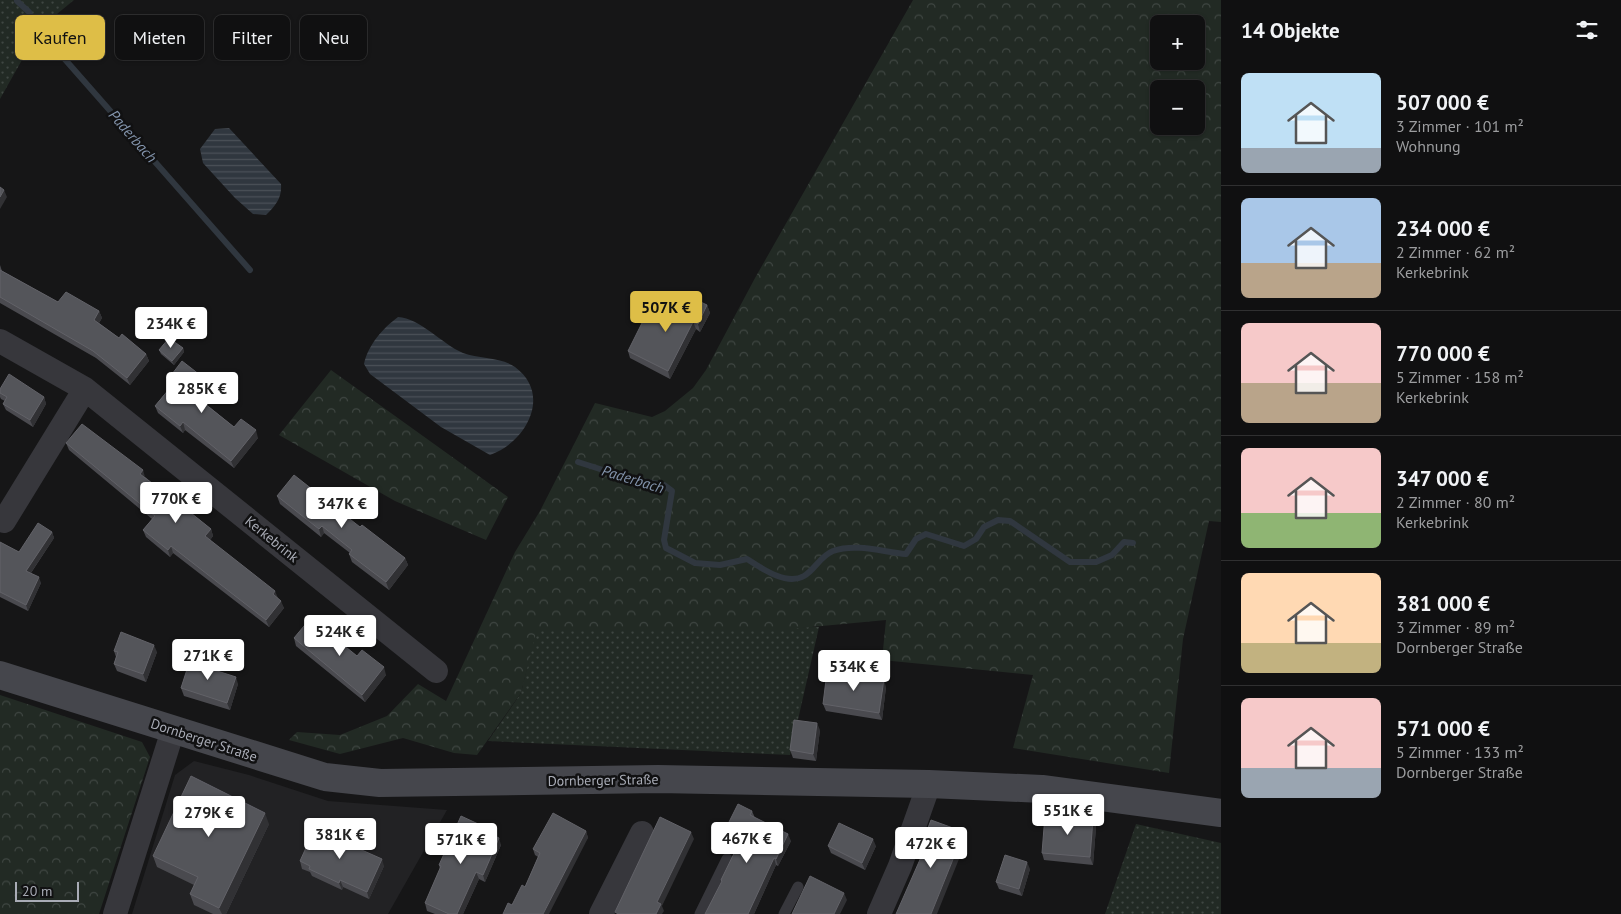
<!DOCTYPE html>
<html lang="de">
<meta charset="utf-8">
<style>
body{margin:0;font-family:"PT Sans",sans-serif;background:#19191a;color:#f1f3f6;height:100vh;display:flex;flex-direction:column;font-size:19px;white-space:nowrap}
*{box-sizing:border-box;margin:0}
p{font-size:16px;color:#9c9d9f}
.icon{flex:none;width:28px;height:28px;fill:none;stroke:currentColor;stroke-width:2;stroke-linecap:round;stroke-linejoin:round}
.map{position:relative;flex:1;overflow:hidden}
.panel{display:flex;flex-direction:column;background:#101011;width:400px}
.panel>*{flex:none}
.hud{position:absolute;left:15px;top:15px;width:475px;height:45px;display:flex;gap:10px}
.tools{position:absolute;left:1150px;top:15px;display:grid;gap:10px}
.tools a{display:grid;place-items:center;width:55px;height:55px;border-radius:8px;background:#101011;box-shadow:0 1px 4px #0004,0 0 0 1px #303031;font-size:25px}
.scale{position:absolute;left:15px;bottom:12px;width:64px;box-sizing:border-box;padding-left:5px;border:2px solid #a9acb6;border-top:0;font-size:14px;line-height:18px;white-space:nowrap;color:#a9acb6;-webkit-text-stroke:4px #111112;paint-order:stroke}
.price{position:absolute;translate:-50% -42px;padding:0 11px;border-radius:5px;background:#fff;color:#222;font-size:16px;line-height:32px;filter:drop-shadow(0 1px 2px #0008)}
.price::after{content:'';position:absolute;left:50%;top:30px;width:15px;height:11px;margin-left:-8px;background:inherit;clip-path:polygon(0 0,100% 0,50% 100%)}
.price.current{background:#debe47;color:#111}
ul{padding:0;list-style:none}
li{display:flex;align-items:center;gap:15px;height:125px;padding:0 20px}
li+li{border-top:1px solid #303031}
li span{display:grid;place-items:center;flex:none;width:140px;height:100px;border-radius:8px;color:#555}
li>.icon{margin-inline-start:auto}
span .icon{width:60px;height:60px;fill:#fffc;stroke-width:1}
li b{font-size:21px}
h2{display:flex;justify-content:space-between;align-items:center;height:60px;padding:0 20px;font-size:21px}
.chip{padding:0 18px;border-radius:8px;background:#101011;box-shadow:0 1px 4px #0004,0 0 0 1px #303031;font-size:18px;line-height:45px}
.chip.current{background:#debe47;color:#111}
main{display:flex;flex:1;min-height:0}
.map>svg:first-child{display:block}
</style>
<main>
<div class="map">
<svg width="1221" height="914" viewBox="0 0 1221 914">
<defs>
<pattern id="grass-dots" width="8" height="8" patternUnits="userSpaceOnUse" patternTransform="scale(1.25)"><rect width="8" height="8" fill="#222a24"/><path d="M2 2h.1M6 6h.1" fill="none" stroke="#3f4642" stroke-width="1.8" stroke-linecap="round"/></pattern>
<pattern id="forest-crowns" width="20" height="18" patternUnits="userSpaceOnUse" patternTransform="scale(1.25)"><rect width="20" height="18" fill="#222a24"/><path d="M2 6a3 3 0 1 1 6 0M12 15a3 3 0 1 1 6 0" fill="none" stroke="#3f4642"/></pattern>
<pattern id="water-rules" width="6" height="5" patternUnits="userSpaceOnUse" patternTransform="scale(1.25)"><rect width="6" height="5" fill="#30373f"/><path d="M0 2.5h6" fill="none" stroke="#4b5158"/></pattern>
</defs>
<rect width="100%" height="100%" fill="#161617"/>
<!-- built -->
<path fill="#222224" d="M 194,761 L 249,775 L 328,801 L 447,810 L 388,914 L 132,914 L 175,775 Z"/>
<!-- grass -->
<path fill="url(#grass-dots)" d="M 0,0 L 74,0 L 40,28 L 0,99 Z
M 819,627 L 790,755 L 488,741 L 521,693 L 536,629 Z
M 1136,824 L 1221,843 L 1221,914 L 1105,914 Z"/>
<!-- forest -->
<path fill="url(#forest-crowns)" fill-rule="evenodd" d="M 913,0 L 1221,0 L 1221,522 L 1209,521 L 1183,639 L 1169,773 L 1013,748 L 1033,675 L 882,660 L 886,620 L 790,629 L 537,629 L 521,693 L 477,755 L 454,753 L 403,738 L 340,754 L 289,740 L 297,732 L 340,735 L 387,716 L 418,684 L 446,701 L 515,552 L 540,511 L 595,403 L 652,417 L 665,411 L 693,388 L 706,370 L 755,278 ZM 1159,24 L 1196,24 L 1196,61 L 1159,61 ZM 1159,89 L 1196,89 L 1196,126 L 1159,126 Z
M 331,370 L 508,497 L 486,540 L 395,501 L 279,435 Z
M 0,695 L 142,742 L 150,757 L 99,914 L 0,914 Z"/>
<!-- water -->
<path fill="url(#water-rules)" d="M 229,128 L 281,184 C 282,198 276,205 266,215 L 253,214 L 235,198 L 203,163 L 200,149 L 215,129 Z
M 398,317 C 420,318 442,344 463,353 C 479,359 501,357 515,367 C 552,394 527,442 490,455 L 441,427 L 370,374 L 364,364 C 368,345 383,328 398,317 Z"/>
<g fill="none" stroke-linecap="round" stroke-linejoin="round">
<!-- stream -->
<path stroke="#30373f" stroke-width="6" d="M 17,1 L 29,12 L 33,23 L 250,270
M 578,462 L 631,479 L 664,485 L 672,491 L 664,540 L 666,548 L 695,563 L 720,565 L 747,559 C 761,568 786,586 804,576 C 815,570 820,556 833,551 C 856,543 883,552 906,554 L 916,539 L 926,534 L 964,546 L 976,539 L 984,527 L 998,520 L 1010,521 L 1070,562 L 1096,562 L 1112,555 L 1124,542 L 1133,543"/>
<!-- lane -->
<path stroke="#37373c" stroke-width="11" d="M 700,914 L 727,859
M 784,914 L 798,887"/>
<!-- street -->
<path stroke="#37373c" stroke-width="24" d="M 0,341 L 85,389 L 436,671
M 4,521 L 85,389
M 115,914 L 173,730
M 601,914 L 642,833
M 879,914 L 900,866 L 929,784"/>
<!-- secondary -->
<path stroke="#45464c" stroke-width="28" d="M 0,675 L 325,777 L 380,783 L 658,779 L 929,784 L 1042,789 L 1221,813"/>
</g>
<!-- wall -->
<path fill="#4a4a4f" d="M 0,265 L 2,271 L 58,302 L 99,311 L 102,318 L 99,323 L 119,338 L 146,354 L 149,361 L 130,385 L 96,358 L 0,303 Z
M 707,305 L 710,313 L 700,332 L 696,329 L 670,379 L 630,358 L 628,351 L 672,321 Z
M 183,348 L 184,352 L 174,365 L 161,354 L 159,350 Z
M 200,375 L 202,383 L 201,384 L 211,398 L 206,404 L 234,427 L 258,438 L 234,468 L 185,430 L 183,433 L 158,413 L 155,406 L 172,385 L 169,378 Z
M 0,389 L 44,397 L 46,404 L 33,427 L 6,410 L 3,404 L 5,401 L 1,399 L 0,397 Z
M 66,443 L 145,477 L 211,529 L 213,536 L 210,540 L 277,597 L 284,608 L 269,627 L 173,553 L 170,557 L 146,537 L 143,530 L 152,519 L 69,450 Z
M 277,496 L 360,527 L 405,558 L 408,565 L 389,590 L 352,562 L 349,554 L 350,553 L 324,533 L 321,537 L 280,504 Z
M 52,532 L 54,538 L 31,573 L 41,583 L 28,611 L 0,597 L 0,542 L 19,552 Z
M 319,628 L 357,656 L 386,675 L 365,702 L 296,646 L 294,638 Z
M 114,651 L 157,652 L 146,682 L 117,671 L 114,664 L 116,657 Z
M 215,670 L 238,684 L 230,710 L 184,696 L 181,688 Z
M 886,687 L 882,720 L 826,711 L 823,704 Z
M 820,730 L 816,761 L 793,758 L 790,750 Z
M 752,811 L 755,818 L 791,841 L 778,866 L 776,865 L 754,914 L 705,914 L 722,883 L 721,880 L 743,835 L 731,829 L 729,822 Z
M 1093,819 L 1096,827 L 1093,865 L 1044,860 L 1042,853 Z
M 269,824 L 226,914 L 213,914 L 194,905 L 190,894 L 194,885 L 157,867 L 153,856 Z
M 586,831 L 588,838 L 503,914 L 512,905 L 525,887 L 538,857 L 535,855 L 533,849 Z
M 326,833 L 357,844 L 359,848 L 384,866 L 369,899 L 343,887 L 342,890 L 312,876 L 310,872 L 302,869 L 300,861 Z
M 490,834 L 501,845 L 485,882 L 479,879 L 463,914 L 435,914 L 427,911 L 425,903 L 440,869 L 439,865 Z
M 828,846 L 876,846 L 865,870 L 831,853 Z
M 1030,869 L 1022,896 L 999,889 L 996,882 Z"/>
<!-- shaded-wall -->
<path fill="#313134" d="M 4,190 L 7,197 L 0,209 L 0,197 Z
M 707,305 L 710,313 L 700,332 L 698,324 Z
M 99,311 L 102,318 L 96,327 L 94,320 Z
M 693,322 L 696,329 L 670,379 L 668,371 Z
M 183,348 L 184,352 L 174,365 L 172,361 Z
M 146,354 L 149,361 L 130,385 L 127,378 Z
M 200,375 L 202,383 L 198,388 L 195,380 Z
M 208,390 L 211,398 L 203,407 L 200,400 Z
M 44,397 L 46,404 L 33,427 L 30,420 Z
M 183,422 L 185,430 L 183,433 L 180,426 Z
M 256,430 L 258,438 L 234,468 L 231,461 Z
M 143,470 L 145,477 L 143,481 L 140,474 Z
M 188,506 L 191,513 L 186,509 Z
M 322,526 L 324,533 L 321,537 L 319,529 Z
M 211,529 L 213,536 L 208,543 L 205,536 Z
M 52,532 L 54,538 L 28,577 L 26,571 Z
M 171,546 L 173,553 L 170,557 L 168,550 Z
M 405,558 L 408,565 L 389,590 L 386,582 Z
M 39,577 L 41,583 L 28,611 L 26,605 Z
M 275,591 L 278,598 L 273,594 Z
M 281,601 L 284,608 L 269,627 L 266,620 Z
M 154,645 L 157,652 L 146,682 L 143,674 Z
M 384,667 L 386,675 L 365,702 L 362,695 Z
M 236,677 L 238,684 L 230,710 L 227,703 Z
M 884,679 L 886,687 L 882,720 L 879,713 Z
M 817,723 L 820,730 L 816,761 L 813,754 Z
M 265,813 L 269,824 L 226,914 L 222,914 L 219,908 Z
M 1093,819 L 1096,827 L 1093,865 L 1090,857 Z
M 586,831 L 588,838 L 549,914 L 543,914 Z
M 691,832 L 694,839 L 662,906 L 664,911 L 662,914 L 656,914 L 657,902 Z
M 964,832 L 967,839 L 937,914 L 931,914 Z
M 788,834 L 791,841 L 778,866 L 776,859 Z
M 499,838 L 501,845 L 485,882 L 483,875 Z
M 873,839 L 876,846 L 865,870 L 862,863 Z
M 774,858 L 776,865 L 754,914 L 748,914 Z
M 382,859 L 384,866 L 369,899 L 367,892 Z
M 1027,862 L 1030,869 L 1022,896 L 1019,889 Z
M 476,872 L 479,879 L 463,914 L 457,914 Z
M 340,880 L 343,887 L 342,890 L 339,883 Z
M 844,893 L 847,900 L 840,914 L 834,914 Z"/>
<!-- building -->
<path fill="#54555a" stroke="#626268" d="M 0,187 L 4,190 L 0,197 Z
M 0,270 L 58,302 L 66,292 L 99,311 L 94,320 L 119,338 L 122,334 L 146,354 L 127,378 L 93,351 L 0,297 Z
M 686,295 L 707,305 L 698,324 L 693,322 L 668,371 L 628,351 L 649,309 L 672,321 Z
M 169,338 L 183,348 L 172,361 L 159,350 Z
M 182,361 L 200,375 L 195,380 L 208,390 L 200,400 L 234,427 L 241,419 L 256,430 L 231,461 L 183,422 L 180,426 L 155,406 L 175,382 L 169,378 Z
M 9,374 L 44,397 L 30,420 L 3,404 L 7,397 L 0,393 L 0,389 Z
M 82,424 L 143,470 L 140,474 L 170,497 L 173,493 L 188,506 L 186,509 L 211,529 L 205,536 L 275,591 L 273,594 L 281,601 L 266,620 L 171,546 L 168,550 L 143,530 L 155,516 L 66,443 Z
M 294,475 L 360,527 L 362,525 L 405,558 L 386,582 L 349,554 L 352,550 L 322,526 L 319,529 L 277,496 Z
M 38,523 L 52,532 L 26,571 L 39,577 L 26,605 L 0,592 L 0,542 L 19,552 Z
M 309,620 L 319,628 L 320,626 L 357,656 L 362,650 L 384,667 L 362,695 L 294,638 Z
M 121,632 L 154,645 L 143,674 L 114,664 L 118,652 L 114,651 Z
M 191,657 L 213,664 L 211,669 L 236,677 L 227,703 L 181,688 Z
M 827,672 L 884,679 L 879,713 L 823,704 Z
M 794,720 L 817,723 L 813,754 L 790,750 Z
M 191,776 L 265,813 L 219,908 L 190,894 L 198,877 L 153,856 Z
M 738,804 L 752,811 L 750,815 L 788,834 L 776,859 L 774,858 L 748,914 L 705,914 L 722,881 L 721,880 L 745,831 L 729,822 Z
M 553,813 L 586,831 L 543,914 L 503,914 L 508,903 L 512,905 L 522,885 L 525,887 L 540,853 L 533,849 Z
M 1045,815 L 1093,819 L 1090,857 L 1042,853 Z
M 461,816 L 489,829 L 487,832 L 499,838 L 483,875 L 476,872 L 457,914 L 449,914 L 425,903 L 441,866 L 439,865 Z
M 660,817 L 691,832 L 657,902 L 661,904 L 656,914 L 618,914 L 615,912 Z
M 931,820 L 964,832 L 931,914 L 896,914 L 922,855 L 918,854 Z
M 839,823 L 873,839 L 862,863 L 828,846 Z
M 315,828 L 326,833 L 327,830 L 357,844 L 355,847 L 382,859 L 367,892 L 340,880 L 339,883 L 309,869 L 310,866 L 300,861 Z
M 1005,855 L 1027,862 L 1019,889 L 996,882 Z
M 810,876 L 844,893 L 834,914 L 792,914 Z"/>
<g text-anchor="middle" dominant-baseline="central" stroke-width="5" stroke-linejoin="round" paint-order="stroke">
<!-- street labels -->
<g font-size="14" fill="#a9acb6" stroke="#111112">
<text transform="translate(272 539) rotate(39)">Kerkebrink</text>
<text transform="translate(204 740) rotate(18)">Dornberger Straße</text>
<text transform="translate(603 780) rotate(-1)">Dornberger Straße</text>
</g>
<!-- water labels -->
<g font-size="15" font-style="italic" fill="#8495ad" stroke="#111112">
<text transform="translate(133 136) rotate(49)">Paderbach</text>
<text transform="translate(633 479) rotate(17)">Paderbach</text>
</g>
</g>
</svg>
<div class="tools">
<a>+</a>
<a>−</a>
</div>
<div class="scale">20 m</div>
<b class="price current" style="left:666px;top:333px">507K €</b>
<b class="price" style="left:171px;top:349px">234K €</b>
<b class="price" style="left:202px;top:414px">285K €</b>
<b class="price" style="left:176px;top:524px">770K €</b>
<b class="price" style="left:342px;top:529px">347K €</b>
<b class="price" style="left:340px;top:657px">524K €</b>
<b class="price" style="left:208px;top:681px">271K €</b>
<b class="price" style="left:854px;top:692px">534K €</b>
<b class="price" style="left:1068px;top:836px">551K €</b>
<b class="price" style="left:209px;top:838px">279K €</b>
<b class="price" style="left:340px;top:860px">381K €</b>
<b class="price" style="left:747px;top:864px">467K €</b>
<b class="price" style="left:461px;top:865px">571K €</b>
<b class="price" style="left:931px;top:869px">472K €</b>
<div class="hud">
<a class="chip current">Kaufen</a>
<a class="chip">Mieten</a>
<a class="chip">Filter</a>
<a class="chip">Neu</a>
</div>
</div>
<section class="panel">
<h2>14 Objekte<svg class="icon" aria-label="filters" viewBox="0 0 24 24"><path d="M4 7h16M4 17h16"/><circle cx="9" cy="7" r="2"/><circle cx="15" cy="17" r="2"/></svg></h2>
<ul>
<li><span style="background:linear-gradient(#bfe0f5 75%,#9aa5b1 0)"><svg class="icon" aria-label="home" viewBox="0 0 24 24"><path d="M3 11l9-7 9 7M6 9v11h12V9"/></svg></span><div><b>507 000 €</b><p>3 Zimmer · 101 m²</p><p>Wohnung</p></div></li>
<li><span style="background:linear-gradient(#a9c7e8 65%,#b9a48a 0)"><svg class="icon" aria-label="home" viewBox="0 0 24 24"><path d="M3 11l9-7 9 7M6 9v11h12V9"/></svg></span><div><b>234 000 €</b><p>2 Zimmer · 62 m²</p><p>Kerkebrink</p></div></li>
<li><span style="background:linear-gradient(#f6c9c9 60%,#b9a48a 0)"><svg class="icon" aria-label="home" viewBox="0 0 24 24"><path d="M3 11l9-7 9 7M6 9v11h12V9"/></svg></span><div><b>770 000 €</b><p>5 Zimmer · 158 m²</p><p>Kerkebrink</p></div></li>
<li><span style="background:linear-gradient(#f6c9c9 65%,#8fb573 0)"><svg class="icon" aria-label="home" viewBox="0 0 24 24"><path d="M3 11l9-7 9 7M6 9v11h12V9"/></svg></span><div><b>347 000 €</b><p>2 Zimmer · 80 m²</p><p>Kerkebrink</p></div></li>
<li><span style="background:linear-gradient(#ffd9b3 70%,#c2b280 0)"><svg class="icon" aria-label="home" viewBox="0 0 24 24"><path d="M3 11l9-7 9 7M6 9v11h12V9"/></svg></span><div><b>381 000 €</b><p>3 Zimmer · 89 m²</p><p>Dornberger Straße</p></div></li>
<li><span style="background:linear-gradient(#f6c9c9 70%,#9aa5b1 0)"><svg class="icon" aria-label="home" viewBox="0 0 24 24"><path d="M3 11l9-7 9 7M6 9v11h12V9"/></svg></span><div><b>571 000 €</b><p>5 Zimmer · 133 m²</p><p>Dornberger Straße</p></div></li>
</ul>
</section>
</main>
